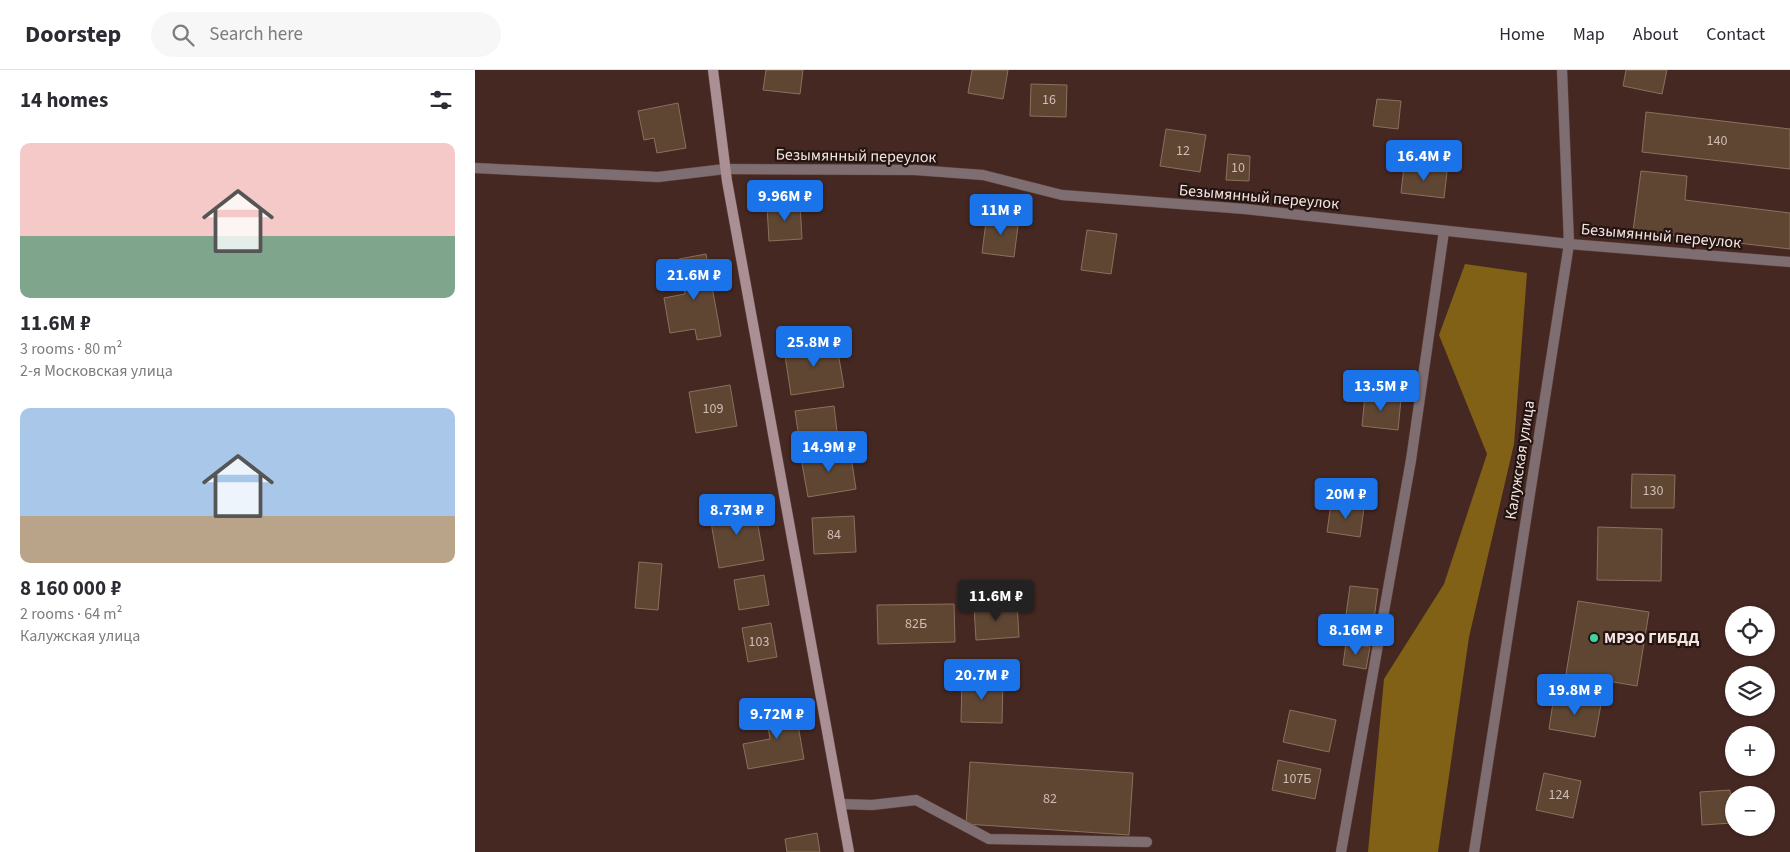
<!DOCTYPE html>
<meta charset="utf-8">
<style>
body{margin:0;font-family:"Source Sans 3",sans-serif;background:#f7f7f7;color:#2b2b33;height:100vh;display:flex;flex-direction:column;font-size:19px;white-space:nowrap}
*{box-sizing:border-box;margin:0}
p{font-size:16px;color:#7c7c81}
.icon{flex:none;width:28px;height:28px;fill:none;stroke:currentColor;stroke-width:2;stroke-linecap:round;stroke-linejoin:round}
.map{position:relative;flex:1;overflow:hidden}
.side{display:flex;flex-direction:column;background:#fff;width:475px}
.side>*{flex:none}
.controls{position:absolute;left:1250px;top:536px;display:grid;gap:10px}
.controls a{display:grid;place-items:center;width:50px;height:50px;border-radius:50%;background:#fff;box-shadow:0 1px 4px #0004;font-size:25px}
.price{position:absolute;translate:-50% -42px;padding:0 11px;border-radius:5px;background:#1a73e8;color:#fff;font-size:16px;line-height:32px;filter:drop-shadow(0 1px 2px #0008)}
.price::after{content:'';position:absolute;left:50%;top:30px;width:15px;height:11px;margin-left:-8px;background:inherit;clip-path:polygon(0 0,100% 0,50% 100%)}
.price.active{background:#222;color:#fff}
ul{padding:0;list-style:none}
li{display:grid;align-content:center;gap:10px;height:265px;padding:0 20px}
li span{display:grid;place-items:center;height:155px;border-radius:10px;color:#555}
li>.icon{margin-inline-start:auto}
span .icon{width:90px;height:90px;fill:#fffc;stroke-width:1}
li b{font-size:21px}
h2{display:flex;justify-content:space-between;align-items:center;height:60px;padding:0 20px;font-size:21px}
header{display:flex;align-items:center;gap:30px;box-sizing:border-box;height:70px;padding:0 25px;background:#fff;border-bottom:1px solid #e1e1e2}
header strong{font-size:24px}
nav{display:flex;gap:28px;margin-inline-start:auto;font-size:18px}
.search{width:350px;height:45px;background:#f7f7f7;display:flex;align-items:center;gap:12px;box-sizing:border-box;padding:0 18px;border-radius:28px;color:#7c7c81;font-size:19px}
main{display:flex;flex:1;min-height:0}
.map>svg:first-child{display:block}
</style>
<header>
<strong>Doorstep</strong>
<div class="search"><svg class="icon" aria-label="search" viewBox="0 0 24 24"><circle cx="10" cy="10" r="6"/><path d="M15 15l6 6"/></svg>Search here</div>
<nav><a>Home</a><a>Map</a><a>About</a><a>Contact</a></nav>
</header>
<main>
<section class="side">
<h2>14 homes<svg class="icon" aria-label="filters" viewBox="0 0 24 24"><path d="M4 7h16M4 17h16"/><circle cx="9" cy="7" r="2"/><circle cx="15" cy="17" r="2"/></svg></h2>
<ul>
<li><span style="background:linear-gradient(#f6c9c9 60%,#7fa58c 0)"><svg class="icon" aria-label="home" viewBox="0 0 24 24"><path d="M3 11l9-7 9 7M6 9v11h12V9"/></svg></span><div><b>11.6M ₽</b><p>3 rooms · 80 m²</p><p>2-я Московская улица</p></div></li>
<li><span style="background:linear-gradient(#a9c7e8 70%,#b9a48a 0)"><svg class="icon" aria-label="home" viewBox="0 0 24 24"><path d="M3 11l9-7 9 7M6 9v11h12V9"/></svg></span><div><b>8 160 000 ₽</b><p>2 rooms · 64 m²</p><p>Калужская улица</p></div></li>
</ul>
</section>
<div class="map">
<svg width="1315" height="782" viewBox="0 0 1315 782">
<rect width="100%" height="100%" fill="#462822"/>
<!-- forest -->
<path fill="#806115" d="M 990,194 L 1052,203 L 1039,374 L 994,567 L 963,782 L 893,782 L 909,609 L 969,514 L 1012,384 L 964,265 Z"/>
<!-- building -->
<path fill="#5f4633" stroke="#8b705b" d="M 291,0 L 328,0 L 325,24 L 288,20 Z
M 497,0 L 533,0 L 528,29 L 493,23 Z
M 1151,0 L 1192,0 L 1187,24 L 1148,16 Z
M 556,14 L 592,15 L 591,47 L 555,46 Z
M 902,29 L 926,31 L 923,59 L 898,56 Z
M 203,33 L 211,78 L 182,83 L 179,68 L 169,70 L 163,41 Z
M 1171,42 L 1315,59 L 1315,99 L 1167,82 Z
M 691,59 L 731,65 L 725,102 L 685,96 Z
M 753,84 L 775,86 L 774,111 L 751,110 Z
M 929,96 L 972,102 L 969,128 L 926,123 Z
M 1166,101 L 1212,106 L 1210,130 L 1315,143 L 1315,179 L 1158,161 Z
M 325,133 L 327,169 L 294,171 L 292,136 Z
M 512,144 L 544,148 L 539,187 L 507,183 Z
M 612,160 L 642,164 L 636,204 L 606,200 Z
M 231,184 L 246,266 L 222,270 L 220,259 L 195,263 L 189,228 L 210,224 L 204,189 Z
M 361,271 L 369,317 L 316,325 L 309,279 Z
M 255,315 L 262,356 L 221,363 L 214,322 Z
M 890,325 L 926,329 L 923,360 L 887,356 Z
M 359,336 L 363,370 L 325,375 L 320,341 Z
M 375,380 L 381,419 L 333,427 L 326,388 Z
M 1157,404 L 1200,405 L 1199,438 L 1156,438 Z
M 279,433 L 289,490 L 244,498 L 234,441 Z
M 856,434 L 889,438 L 885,467 L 852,462 Z
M 379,446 L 381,482 L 339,484 L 337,448 Z
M 1123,457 L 1187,459 L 1186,511 L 1122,510 Z
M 164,492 L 187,494 L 183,540 L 160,538 Z
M 289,505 L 294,535 L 264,540 L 259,510 Z
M 875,516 L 903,519 L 899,549 L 871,545 Z
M 1103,531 L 1174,542 L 1162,616 L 1091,604 Z
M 542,533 L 544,567 L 501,570 L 499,536 Z
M 479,534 L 480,572 L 403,574 L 402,535 Z
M 296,553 L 302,587 L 273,592 L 267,558 Z
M 871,573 L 895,577 L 891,599 L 868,595 Z
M 487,609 L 528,610 L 527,653 L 486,652 Z
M 1079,626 L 1126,634 L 1120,667 L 1074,659 Z
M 319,633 L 329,689 L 273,699 L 268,674 L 295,669 L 290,639 Z
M 815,640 L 861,650 L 854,682 L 808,672 Z
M 803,690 L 846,699 L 840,729 L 797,720 Z
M 495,692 L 658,703 L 654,765 L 491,754 Z
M 1069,703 L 1106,711 L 1098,748 L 1061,740 Z
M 1255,720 L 1257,753 L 1227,755 L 1225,722 Z
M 342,763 L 345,782 L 312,782 L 310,769 Z"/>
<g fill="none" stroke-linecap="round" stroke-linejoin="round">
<defs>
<path id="lane" d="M 0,98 L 183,107 L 250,99
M 366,734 L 397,735 L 441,730 L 514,769 L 672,772
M 866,782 L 936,390 L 969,161"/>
<path id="street" d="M 250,99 L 440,100 L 508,105 L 587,125 L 770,139 L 1094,174 L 1315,192
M 999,782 L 1094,174 L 1087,0"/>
<path id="secondary" d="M 238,0 L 252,111 L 374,782"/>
</defs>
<!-- lane casing -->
<use href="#lane" stroke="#624640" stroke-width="11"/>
<!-- street casing -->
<use href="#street" stroke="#624640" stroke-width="11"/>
<!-- secondary casing -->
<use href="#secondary" stroke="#624640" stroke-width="11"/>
<!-- lane -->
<use href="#lane" stroke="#7e6e71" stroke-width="10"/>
<!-- street -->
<use href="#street" stroke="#7e6e71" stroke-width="10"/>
<!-- secondary -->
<use href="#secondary" stroke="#aa9095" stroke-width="10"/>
</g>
<!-- markers -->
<circle fill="#41d4a1" stroke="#231512" stroke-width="2" cx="1119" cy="568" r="5"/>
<g text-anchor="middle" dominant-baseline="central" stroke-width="4.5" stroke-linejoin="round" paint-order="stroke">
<!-- number labels -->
<g font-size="14" fill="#d1bcb4">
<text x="574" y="30">16</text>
<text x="1242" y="71">140</text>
<text x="708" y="81">12</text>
<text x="763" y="98">10</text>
<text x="238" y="339">109</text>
<text x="1178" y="421">130</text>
<text x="359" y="465">84</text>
<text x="441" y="554">82Б</text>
<text x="284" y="572">103</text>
<text x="822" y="709">107Б</text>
<text x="1084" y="725">124</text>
<text x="575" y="729">82</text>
</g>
<!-- street labels -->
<g font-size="16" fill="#f7e3df" stroke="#231512">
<text transform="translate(381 86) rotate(1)">Безымянный переулок</text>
<text transform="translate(784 127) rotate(5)">Безымянный переулок</text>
<text transform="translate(1186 166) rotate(5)">Безымянный переулок</text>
<text transform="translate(1045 390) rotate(-81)">Калужская улица</text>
</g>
<!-- poi labels -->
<g font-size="16" font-weight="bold" fill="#f7e3df" stroke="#231512" text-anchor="start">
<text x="1129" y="568">МРЭО ГИБДД</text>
</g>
</g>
</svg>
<div class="controls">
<a><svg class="icon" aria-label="locate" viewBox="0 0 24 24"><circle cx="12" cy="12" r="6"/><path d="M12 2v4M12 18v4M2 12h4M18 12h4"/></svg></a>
<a><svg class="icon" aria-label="layers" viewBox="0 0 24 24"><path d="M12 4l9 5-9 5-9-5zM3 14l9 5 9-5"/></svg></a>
<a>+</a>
<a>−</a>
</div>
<b class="price" style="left:949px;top:112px">16.4M ₽</b>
<b class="price" style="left:310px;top:152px">9.96M ₽</b>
<b class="price" style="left:526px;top:166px">11M ₽</b>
<b class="price" style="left:219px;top:231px">21.6M ₽</b>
<b class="price" style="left:339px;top:298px">25.8M ₽</b>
<b class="price" style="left:906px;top:342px">13.5M ₽</b>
<b class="price" style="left:354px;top:403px">14.9M ₽</b>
<b class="price" style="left:871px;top:450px">20M ₽</b>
<b class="price" style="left:262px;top:466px">8.73M ₽</b>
<b class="price active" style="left:521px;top:552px">11.6M ₽</b>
<b class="price" style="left:881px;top:586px">8.16M ₽</b>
<b class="price" style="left:507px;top:631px">20.7M ₽</b>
<b class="price" style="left:1100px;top:646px">19.8M ₽</b>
<b class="price" style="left:302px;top:670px">9.72M ₽</b>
</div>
</main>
